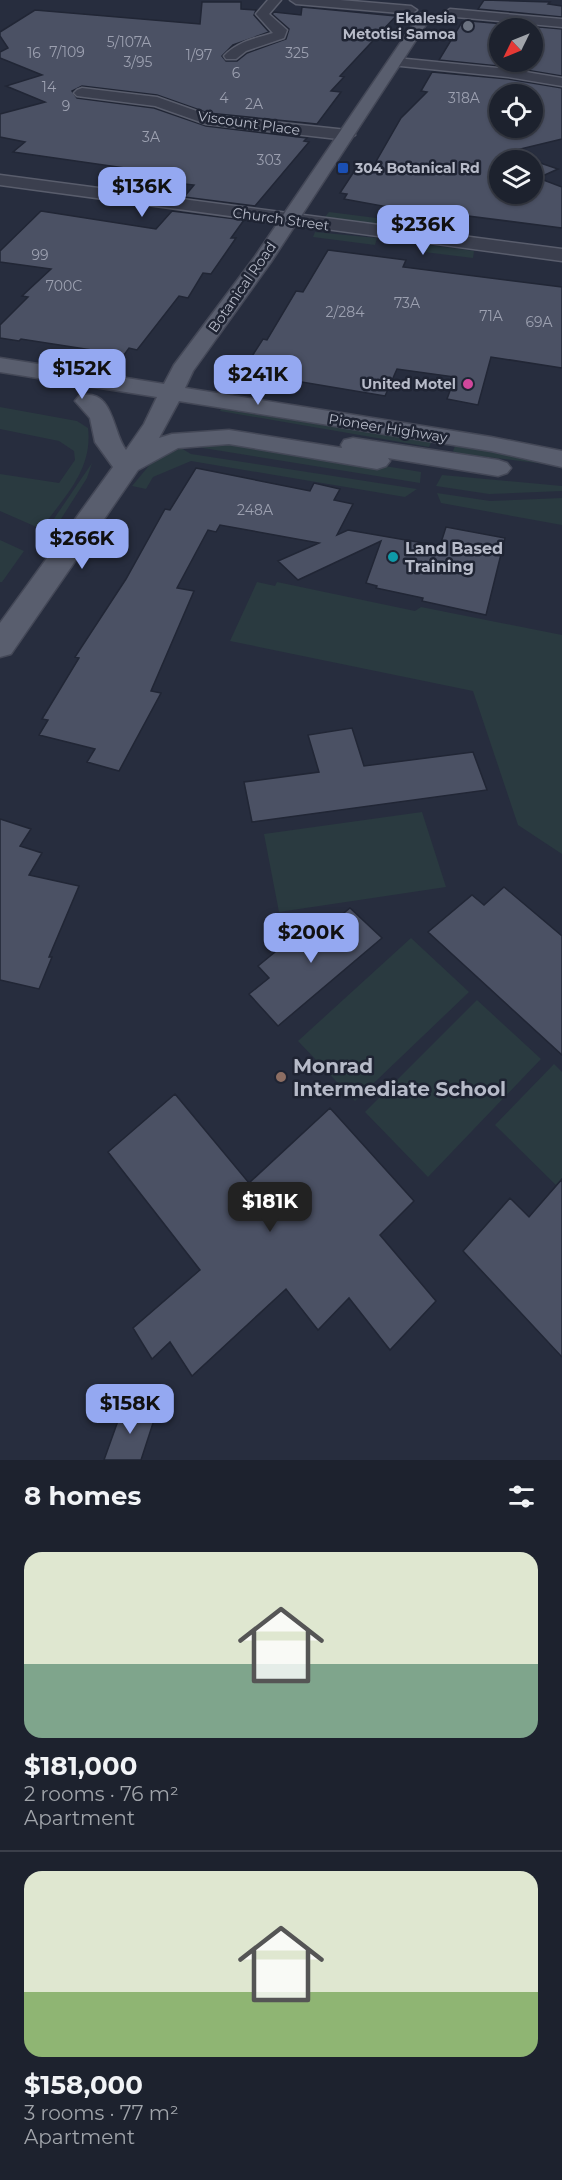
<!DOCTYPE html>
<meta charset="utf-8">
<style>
body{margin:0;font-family:Montserrat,sans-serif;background:#252a36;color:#f1f3f6;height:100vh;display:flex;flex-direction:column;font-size:22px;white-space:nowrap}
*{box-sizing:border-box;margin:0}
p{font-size:20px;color:#a0a4aa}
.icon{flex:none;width:33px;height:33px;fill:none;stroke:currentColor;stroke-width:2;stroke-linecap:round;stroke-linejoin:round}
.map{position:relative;height:1460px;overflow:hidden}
.drawer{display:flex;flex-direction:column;background:#1d222e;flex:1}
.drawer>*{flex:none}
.needle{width:39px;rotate:227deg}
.controls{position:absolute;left:489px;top:18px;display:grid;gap:12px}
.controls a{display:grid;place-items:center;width:54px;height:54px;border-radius:50%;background:#1d222e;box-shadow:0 2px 4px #0004,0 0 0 2px #3b3f4a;font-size:30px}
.price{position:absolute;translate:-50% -51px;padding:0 14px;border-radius:12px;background:#94a8f1;color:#111;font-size:20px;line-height:39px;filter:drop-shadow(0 2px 3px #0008)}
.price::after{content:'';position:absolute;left:50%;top:36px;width:18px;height:14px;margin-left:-9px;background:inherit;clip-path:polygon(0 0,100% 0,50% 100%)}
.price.current{background:#222;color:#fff}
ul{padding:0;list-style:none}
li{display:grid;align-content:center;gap:12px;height:318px;padding:0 24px}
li+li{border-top:2px solid #3b3f4a}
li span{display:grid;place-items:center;height:186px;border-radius:18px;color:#555}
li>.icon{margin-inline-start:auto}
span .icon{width:108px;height:108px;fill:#fffc;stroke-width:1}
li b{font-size:26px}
h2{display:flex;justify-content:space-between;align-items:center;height:72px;padding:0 24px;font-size:26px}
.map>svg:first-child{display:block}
</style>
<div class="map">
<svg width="562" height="1460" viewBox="0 0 562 1460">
<rect width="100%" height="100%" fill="#272d3e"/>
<!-- green -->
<path fill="#2a3a40" d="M 329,212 L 392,220 L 389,226 L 325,217 Z
M 315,232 L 377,238 L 375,245 L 313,237 Z
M 429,245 L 474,251 L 473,258 L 424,252 Z
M 0,407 L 77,421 L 88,428 C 93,470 64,497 41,529 L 0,511 L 0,474 L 59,483 L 75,460 L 74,451 L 59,441 L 0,429 Z
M 221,409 L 431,442 L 431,443 L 429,447 L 220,411 Z
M 246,443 L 421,472 L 420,483 L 203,448 L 195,444 Z
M 455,446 L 562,463 L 562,466 L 455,453 L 453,451 Z
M 181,448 L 191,454 L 417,489 L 405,497 L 191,461 L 153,477 L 146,489 L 132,486 L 152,462 Z
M 92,463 L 87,478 L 54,530 L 47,529 Z
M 442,475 L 562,486 L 562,491 L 489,494 L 436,486 Z
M 437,493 L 490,501 L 562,498 L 562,525 L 441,503 Z
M 0,540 L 24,551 L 2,582 L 0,582 Z
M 257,582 L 275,586 L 277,582 L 415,611 L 421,607 L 562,635 L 562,854 L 518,825 L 473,691 L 230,641 Z
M 422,812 L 446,887 L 279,912 L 264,834 Z
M 411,938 L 469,992 L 355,1101 L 298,1041 Z
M 477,1000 L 541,1059 L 428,1177 L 365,1112 Z
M 554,1064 L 562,1072 L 562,1191 L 495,1125 Z"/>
<!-- building -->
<path fill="#4b5164" stroke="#212635" stroke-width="1.5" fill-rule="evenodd" d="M 484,0 L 550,2 L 548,4 L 562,6 L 562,17 L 478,9 Z
M 202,2 L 241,2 L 241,9 L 256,10 L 254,15 L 269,32 L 233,45 L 222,56 L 226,61 L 237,61 L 247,53 L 286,39 L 289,29 L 272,14 L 274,12 L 301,15 L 302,7 L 396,16 L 340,76 L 344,77 L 331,91 L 341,92 L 317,124 L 208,113 L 157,95 L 82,86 L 72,91 L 77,98 L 154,108 L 206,126 L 307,138 L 304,141 L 309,142 L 255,206 L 184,197 L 194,185 L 176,183 L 181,176 L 13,152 L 25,142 L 0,137 L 0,114 L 45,102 L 6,86 L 42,75 L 0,58 L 0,52 L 8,48 L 0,36 L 0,32 L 35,10 L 200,24 Z
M 470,21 L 562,29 L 562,76 L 508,67 L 439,60 L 462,22 ZM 500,28 L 532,28 L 532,62 L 500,62 Z
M 432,72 L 508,79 L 562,88 L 562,139 L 508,152 L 558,169 L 538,178 L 562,187 L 562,228 L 405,208 L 404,210 L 344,199 L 347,194 L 340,193 L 355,170 L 370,172 L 401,118 L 427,92 L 421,91 ZM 500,94 L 532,94 L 532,128 L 500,128 ZM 500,160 L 532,160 L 532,194 L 500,194 Z
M 41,211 L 156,229 L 172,211 L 244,220 L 231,238 L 236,238 L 211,274 L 203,273 L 188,298 L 179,296 L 137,350 L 129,348 L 124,355 L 21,339 L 19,341 L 0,338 L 0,325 L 28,297 L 22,296 L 51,269 L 0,262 L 0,251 Z
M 328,250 L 406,260 L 403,267 L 562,287 L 562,368 L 491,357 L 478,405 L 447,399 L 455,377 L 397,369 L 385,396 L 242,372 L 263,339 L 267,340 L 296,291 L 303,292 Z
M 196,468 L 310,491 L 314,483 L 340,489 L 334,500 L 353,504 L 337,535 L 348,530 L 440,546 L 446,527 L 505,538 L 486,615 L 422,601 L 423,598 L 376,588 L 377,586 L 366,583 L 381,541 L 298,580 L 278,561 L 319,543 L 220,525 L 216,532 L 208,530 L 177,588 L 194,591 L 151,691 L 161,693 L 119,771 L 87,762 L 95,749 L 39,735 L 48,720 L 42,719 L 79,658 L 75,657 L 126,579 L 165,509 L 170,510 Z
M 352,728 L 364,766 L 473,752 L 487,790 L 252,822 L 244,782 L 319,772 L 308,735 Z
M 0,819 L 31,829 L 20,846 L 42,853 L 29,875 L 79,886 L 49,957 L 52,957 L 39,989 L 0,980 Z
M 504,887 L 562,936 L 562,1055 L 428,932 L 472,895 L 484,905 Z
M 350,908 L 382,938 L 278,1026 L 249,994 L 269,978 L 258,966 L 308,925 L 317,935 Z
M 175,1094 L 249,1183 L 330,1108 L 414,1201 L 380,1235 L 436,1301 L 390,1350 L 349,1298 L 318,1330 L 286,1289 L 192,1376 L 170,1342 L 152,1359 L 133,1328 L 200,1270 L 108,1152 Z
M 562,1179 L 562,1357 L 463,1251 L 510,1198 L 529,1217 Z
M 124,1404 L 155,1417 L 141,1460 L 104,1460 Z"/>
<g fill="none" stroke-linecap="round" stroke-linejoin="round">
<defs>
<path id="minor" d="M 268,0 L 281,0 L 269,14 L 287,30 L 284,38 L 246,51 L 236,59 L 226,59 L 224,56 C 236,42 256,38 273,33 L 256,14 Z
M 290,0 L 340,0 L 411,6 L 417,10 L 411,14 L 296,4 Z
M 450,9 L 562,19 L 562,27 L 445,16 L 444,13 Z
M 396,58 L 508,69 L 562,78 L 562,86 L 508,77 L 391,65 L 389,62 L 391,59 Z
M 82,88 L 157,97 L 208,115 L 347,130 L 355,135 L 347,140 L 206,124 L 155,106 L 77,96 L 74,93 L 77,90 Z
M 0,175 L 562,249 L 562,261 L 0,185 Z"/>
<path id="major" d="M 425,13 L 431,17 L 271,262 L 193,371 L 185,388 L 491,437 L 562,451 L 562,467 L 491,451 L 179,401 L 159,438 L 172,434 L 229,430 L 342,448 L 341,445 L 344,440 L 353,438 L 498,460 L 507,463 L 511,468 L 507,473 L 498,476 L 388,458 L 390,461 L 386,466 L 377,469 L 229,444 L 178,448 L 138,470 L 11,654 L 0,657 L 0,623 L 113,467 L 95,442 L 90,418 L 75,401 L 79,396 C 114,387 112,432 126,450 L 144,424 L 157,397 L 0,372 L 0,358 L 164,384 L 174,365 L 254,258 L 420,14 Z"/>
</defs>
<!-- minor casing -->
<use href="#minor" stroke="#595d6c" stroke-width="3"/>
<!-- major casing -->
<use href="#major" stroke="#444857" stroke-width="3"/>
<!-- minor -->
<use href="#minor" fill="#3b3f4e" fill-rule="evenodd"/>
<!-- major -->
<use href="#major" fill="#595e6e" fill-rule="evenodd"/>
</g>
<!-- markers -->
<circle fill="#6b7280" stroke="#1f2433" stroke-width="2" cx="468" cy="26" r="6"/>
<rect fill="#1a4fb4" stroke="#1f2433" stroke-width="2" x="337" y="162" width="12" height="12" rx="3"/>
<circle fill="#d1479c" stroke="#1f2433" stroke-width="2" cx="468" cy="384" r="6"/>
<circle fill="#0f9aa8" stroke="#1f2433" stroke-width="2" cx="393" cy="557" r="6"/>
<circle fill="#8d6e63" stroke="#1f2433" stroke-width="2" cx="281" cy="1077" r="6"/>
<g text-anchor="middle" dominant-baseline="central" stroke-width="5" stroke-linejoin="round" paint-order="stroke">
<!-- far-poi labels -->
<g font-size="14" font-weight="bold" fill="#b7bbc9" stroke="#1f2433" text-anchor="end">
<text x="456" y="18">Ekalesia<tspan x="456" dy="16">Metotisi Samoa</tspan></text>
<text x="355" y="168" text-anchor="start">304 Botanical Rd</text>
<text x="456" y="384">United Motel</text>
</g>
<!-- number labels -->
<g font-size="14" fill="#9ca0b0">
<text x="129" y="42">5/107A</text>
<text x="67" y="52">7/109</text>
<text x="34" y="53">16</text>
<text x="297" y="53">325</text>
<text x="199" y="55">1/97</text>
<text x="138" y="62">3/95</text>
<text x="236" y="73">6</text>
<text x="49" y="87">14</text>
<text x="224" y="98">4</text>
<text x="464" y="98">318A</text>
<text x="254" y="104">2A</text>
<text x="66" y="106">9</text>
<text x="151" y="137">3A</text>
<text x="269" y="160">303</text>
<text x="40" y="255">99</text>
<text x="64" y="286">700C</text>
<text x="407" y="303">73A</text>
<text x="345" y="312">2/284</text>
<text x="491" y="316">71A</text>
<text x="539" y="322">69A</text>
<text x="255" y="510">248A</text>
</g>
<!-- far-street labels -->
<g font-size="14" fill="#b7bbc9" stroke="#1f2433">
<text transform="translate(249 123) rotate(8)">Viscount Place</text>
<text transform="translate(281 219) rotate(8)">Church Street</text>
<text transform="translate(242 287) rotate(-55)">Botanical Road</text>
<text transform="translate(388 428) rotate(9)">Pioneer Highway</text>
</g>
<!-- poi labels -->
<g font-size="16" font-weight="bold" fill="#b7bbc9" stroke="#1f2433" text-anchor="start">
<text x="405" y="548">Land Based<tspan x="405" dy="18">Training</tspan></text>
</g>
<!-- near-poi labels -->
<g font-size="20" font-weight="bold" fill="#b7bbc9" stroke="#1f2433" text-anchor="start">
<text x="293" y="1066">Monrad<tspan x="293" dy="23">Intermediate School</tspan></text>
</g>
</g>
</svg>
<div class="controls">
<a><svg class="needle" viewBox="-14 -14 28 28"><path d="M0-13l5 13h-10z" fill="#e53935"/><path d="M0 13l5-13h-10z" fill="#a0a4aa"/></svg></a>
<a><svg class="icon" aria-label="locate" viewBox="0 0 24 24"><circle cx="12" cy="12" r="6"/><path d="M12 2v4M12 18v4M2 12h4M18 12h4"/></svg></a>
<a><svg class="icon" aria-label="layers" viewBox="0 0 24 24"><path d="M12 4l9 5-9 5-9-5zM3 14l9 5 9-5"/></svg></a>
</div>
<b class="price" style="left:142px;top:218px">$136K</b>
<b class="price" style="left:423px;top:256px">$236K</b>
<b class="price" style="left:82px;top:400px">$152K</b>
<b class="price" style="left:258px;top:406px">$241K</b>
<b class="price" style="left:82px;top:570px">$266K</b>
<b class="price" style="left:311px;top:964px">$200K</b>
<b class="price current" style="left:270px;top:1233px">$181K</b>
<b class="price" style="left:130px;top:1435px">$158K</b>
</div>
<section class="drawer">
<h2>8 homes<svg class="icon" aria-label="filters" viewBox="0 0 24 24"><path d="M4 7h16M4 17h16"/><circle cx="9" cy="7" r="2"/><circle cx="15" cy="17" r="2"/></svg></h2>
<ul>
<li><span style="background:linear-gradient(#dfe7d0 60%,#7fa58c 0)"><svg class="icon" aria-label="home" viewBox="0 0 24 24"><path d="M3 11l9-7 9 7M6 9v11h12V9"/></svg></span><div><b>$181,000</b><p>2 rooms · 76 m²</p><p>Apartment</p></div></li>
<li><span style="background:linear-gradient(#dfe7d0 65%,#8fb573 0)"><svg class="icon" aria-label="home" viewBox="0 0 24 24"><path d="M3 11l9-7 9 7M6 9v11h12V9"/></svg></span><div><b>$158,000</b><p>3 rooms · 77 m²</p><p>Apartment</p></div></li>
</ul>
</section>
